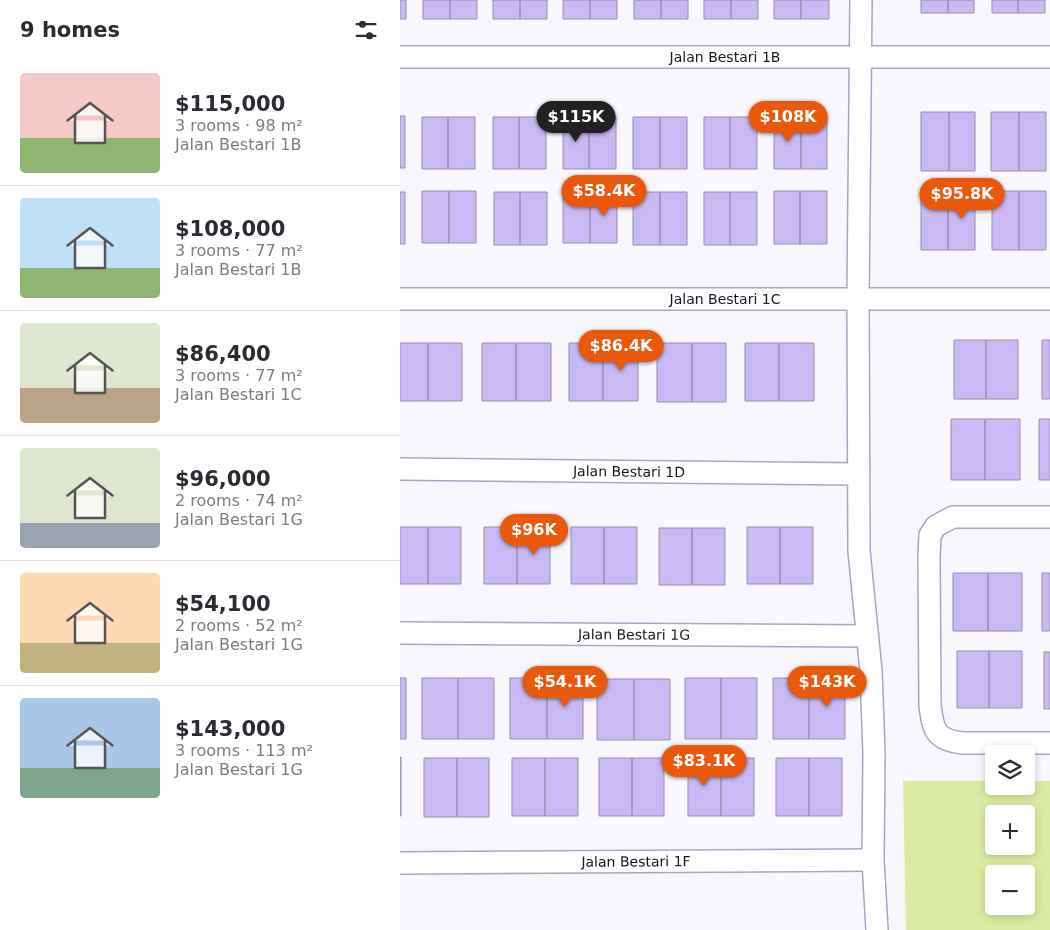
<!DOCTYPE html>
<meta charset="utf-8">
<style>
body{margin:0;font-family:"DejaVu Sans",sans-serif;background:#f2f2f3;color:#2b2b33;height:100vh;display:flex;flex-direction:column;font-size:19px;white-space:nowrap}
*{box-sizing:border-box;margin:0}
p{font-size:16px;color:#7c7c81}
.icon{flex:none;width:28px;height:28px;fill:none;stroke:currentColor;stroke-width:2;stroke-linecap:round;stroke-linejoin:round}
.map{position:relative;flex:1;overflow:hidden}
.details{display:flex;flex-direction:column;background:#fff;width:400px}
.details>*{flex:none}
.buttons{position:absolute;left:585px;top:745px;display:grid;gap:10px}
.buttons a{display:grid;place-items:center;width:50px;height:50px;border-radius:5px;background:#fff;box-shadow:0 2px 8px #0003;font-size:25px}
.price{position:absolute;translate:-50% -42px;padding:0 11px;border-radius:18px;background:#ea580c;color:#fff;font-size:16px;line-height:32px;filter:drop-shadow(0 1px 2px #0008)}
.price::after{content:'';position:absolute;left:50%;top:30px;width:15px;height:11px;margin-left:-8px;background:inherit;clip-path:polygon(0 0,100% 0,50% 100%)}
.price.on{background:#222;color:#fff}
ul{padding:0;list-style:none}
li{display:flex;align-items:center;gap:15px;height:125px;padding:0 20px}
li+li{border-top:1px solid #e1e1e2}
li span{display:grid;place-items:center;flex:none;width:140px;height:100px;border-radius:5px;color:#555}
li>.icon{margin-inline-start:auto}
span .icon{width:60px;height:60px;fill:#fffc;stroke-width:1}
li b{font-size:21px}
h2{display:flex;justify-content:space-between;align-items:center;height:60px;padding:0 20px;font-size:21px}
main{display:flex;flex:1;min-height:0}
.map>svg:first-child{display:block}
</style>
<main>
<section class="details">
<h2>9 homes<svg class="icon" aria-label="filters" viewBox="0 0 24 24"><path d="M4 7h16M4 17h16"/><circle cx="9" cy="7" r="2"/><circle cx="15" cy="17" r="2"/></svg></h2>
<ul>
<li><span style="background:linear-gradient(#f6c9c9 65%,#8fb573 0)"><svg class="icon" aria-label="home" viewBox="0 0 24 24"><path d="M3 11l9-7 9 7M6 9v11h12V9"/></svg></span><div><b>$115,000</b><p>3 rooms · 98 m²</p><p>Jalan Bestari 1B</p></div></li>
<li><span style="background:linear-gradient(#bfe0f5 70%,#8fb573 0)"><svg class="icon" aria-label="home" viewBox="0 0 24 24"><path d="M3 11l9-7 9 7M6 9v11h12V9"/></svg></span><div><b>$108,000</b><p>3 rooms · 77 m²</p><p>Jalan Bestari 1B</p></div></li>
<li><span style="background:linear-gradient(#dfe7d0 65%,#b9a48a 0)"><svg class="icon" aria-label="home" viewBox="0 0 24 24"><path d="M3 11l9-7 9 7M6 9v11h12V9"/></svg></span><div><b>$86,400</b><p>3 rooms · 77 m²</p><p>Jalan Bestari 1C</p></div></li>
<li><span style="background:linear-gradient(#dfe7d0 75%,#9aa5b1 0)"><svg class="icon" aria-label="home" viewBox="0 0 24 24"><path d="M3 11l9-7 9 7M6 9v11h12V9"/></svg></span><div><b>$96,000</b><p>2 rooms · 74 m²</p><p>Jalan Bestari 1G</p></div></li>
<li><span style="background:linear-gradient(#ffd9b3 70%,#c2b280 0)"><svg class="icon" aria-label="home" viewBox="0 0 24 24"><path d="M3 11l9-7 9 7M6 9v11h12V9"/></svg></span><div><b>$54,100</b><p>2 rooms · 52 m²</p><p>Jalan Bestari 1G</p></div></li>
<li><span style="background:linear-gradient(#a9c7e8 70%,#7fa58c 0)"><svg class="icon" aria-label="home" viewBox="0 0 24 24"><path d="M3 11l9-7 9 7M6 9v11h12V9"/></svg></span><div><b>$143,000</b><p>3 rooms · 113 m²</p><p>Jalan Bestari 1G</p></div></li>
</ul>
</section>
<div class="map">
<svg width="650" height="930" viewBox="0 0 650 930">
<rect width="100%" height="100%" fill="#f8f7fe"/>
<!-- green -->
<path fill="#dceba3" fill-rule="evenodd" d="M 503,781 L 594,781 L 594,786 L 626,786 L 626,781 L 650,781 L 650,930 L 506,930 ZM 594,814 L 626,814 L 626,846 L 594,846 ZM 594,874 L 626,874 L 626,906 L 594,906 Z"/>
<!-- building -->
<path fill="#c9b9f4" stroke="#978eaf" d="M 0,0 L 6,0 L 6,19 L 0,19 Z
M 23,0 L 50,0 L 50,19 L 23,19 Z
M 50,0 L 77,0 L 77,19 L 50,19 Z
M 93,0 L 120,0 L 120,19 L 93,19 Z
M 120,0 L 147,0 L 147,19 L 120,19 Z
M 163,0 L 190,0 L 190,19 L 163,19 Z
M 190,0 L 217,0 L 217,19 L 190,19 Z
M 234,0 L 261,0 L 261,19 L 234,19 Z
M 261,0 L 288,0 L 288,19 L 261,19 Z
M 304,0 L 331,0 L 331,19 L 304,19 Z
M 331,0 L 358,0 L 358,19 L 331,19 Z
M 374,0 L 401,0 L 401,19 L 374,19 Z
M 401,0 L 429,0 L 429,19 L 401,19 Z
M 521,0 L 548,0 L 548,13 L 521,13 Z
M 548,0 L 574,0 L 574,13 L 548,13 Z
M 592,0 L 618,0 L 618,13 L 592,13 Z
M 618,0 L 645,0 L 645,13 L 618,13 Z
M 521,112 L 549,112 L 549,171 L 521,171 Z
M 549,112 L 575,112 L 575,171 L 549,171 Z
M 591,112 L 619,112 L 619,171 L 591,171 Z
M 619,112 L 646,112 L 646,171 L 619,171 Z
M 0,116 L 5,116 L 5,168 L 0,168 Z
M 22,117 L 48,117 L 48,169 L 22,169 Z
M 48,117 L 75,117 L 75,169 L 48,169 Z
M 93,117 L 119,117 L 119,169 L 93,169 Z
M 119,117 L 146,117 L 146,169 L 119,169 Z
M 163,117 L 189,117 L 189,169 L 163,169 Z
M 189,117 L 216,117 L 216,169 L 189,169 Z
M 233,117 L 260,117 L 260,169 L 233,169 Z
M 260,117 L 287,117 L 287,169 L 260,169 Z
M 304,117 L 330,117 L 330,169 L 304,169 Z
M 330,117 L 357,117 L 357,169 L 330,169 Z
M 374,117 L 401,117 L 401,169 L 374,169 Z
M 401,117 L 427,117 L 427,169 L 401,169 Z
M 22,191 L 49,191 L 49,243 L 22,243 Z
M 49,191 L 76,191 L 76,243 L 49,243 Z
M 163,191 L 190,191 L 190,243 L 163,243 Z
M 190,191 L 217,191 L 217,243 L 190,243 Z
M 374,191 L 400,191 L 400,244 L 374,244 Z
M 400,191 L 427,191 L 427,244 L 400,244 Z
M 521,191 L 548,191 L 548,250 L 521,250 Z
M 548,191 L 575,191 L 575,250 L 548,250 Z
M 592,191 L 619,191 L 619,250 L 592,250 Z
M 619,191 L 646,191 L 646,250 L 619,250 Z
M 0,192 L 5,192 L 5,244 L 0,244 Z
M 94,192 L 120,192 L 120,245 L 94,245 Z
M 120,192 L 147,192 L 147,245 L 120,245 Z
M 233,192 L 260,192 L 260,245 L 233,245 Z
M 260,192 L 287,192 L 287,245 L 260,245 Z
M 304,192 L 330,192 L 330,245 L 304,245 Z
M 330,192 L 357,192 L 357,245 L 330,245 Z
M 554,340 L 586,340 L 586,399 L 554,399 Z
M 586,340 L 618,340 L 618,399 L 586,399 Z
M 642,340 L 650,340 L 650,399 L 642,399 Z
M 0,343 L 28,343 L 28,401 L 0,401 Z
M 28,343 L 62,343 L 62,401 L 28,401 Z
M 82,343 L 116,343 L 116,401 L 82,401 Z
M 116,343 L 151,343 L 151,401 L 116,401 Z
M 169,343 L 203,343 L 203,401 L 169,401 Z
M 203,343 L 238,343 L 238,401 L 203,401 Z
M 257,343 L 292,343 L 292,402 L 257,402 Z
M 292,343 L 326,343 L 326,402 L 292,402 Z
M 345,343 L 379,343 L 379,401 L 345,401 Z
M 379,343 L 414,343 L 414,401 L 379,401 Z
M 551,419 L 585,419 L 585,480 L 551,480 Z
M 585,419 L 620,419 L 620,480 L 585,480 Z
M 639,419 L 650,419 L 650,480 L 639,480 Z
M 0,527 L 28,527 L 28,584 L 0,584 Z
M 28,527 L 61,527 L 61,584 L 28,584 Z
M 84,527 L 117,527 L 117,584 L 84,584 Z
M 117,527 L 150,527 L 150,584 L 117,584 Z
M 171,527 L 204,527 L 204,584 L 171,584 Z
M 204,527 L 237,527 L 237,584 L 204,584 Z
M 347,527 L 380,527 L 380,584 L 347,584 Z
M 380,527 L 413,527 L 413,584 L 380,584 Z
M 259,528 L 292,528 L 292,585 L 259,585 Z
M 292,528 L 325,528 L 325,585 L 292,585 Z
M 553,573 L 588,573 L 588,631 L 553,631 Z
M 588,573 L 622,573 L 622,631 L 588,631 Z
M 642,573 L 650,573 L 650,631 L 642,631 Z
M 557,651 L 589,651 L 589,708 L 557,708 Z
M 589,651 L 622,651 L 622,708 L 589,708 Z
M 644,652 L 650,652 L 650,709 L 644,709 Z
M 0,678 L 6,678 L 6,739 L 0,739 Z
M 22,678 L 58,678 L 58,739 L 22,739 Z
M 58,678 L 94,678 L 94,739 L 58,739 Z
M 110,678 L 147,678 L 147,739 L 110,739 Z
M 147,678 L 183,678 L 183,739 L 147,739 Z
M 285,678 L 321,678 L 321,739 L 285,739 Z
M 321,678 L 357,678 L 357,739 L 321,739 Z
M 373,678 L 409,678 L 409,739 L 373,739 Z
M 409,678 L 445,678 L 445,739 L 409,739 Z
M 197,679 L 234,679 L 234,740 L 197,740 Z
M 234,679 L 270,679 L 270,740 L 234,740 Z
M 0,757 L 1,757 L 1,816 L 0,816 Z
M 24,758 L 57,758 L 57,817 L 24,817 Z
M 57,758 L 89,758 L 89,817 L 57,817 Z
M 112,758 L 145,758 L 145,816 L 112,816 Z
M 145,758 L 178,758 L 178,816 L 145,816 Z
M 199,758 L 232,758 L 232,816 L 199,816 Z
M 232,758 L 264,758 L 264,816 L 232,816 Z
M 288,758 L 321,758 L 321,816 L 288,816 Z
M 321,758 L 354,758 L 354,816 L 321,816 Z
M 376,758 L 409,758 L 409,816 L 376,816 Z
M 409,758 L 442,758 L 442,816 L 409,816 Z"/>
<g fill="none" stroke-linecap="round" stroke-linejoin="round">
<defs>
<g id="minor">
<path d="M 461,0 L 458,299 L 459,551 L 471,671 L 474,753 L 473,860 L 477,930"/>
<path id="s1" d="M 0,57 L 650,57"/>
<path id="s2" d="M 0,299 L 650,299"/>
<path id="s3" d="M 0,469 L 458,474"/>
<path d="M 650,517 L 553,517 L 536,526 L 530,535 L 529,557 L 530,705 C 533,730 535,740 563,743 L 650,743"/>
<path id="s4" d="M 0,633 L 467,636"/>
<path id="s5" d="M 0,863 L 473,860"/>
</g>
</defs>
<!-- minor casing -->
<use href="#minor" stroke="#aba2c4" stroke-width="24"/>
<!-- minor -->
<use href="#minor" stroke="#fff" stroke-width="21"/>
</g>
<g text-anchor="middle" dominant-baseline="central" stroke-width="4" stroke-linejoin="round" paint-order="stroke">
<!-- street labels -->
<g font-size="14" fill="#181521" stroke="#f8f7fe">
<text stroke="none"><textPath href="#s1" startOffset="325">Jalan Bestari 1B</textPath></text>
<text stroke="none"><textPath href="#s2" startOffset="325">Jalan Bestari 1C</textPath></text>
<text stroke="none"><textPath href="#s3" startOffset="229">Jalan Bestari 1D</textPath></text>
<text stroke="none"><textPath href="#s4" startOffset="234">Jalan Bestari 1G</textPath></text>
<text stroke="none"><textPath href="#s5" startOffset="236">Jalan Bestari 1F</textPath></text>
</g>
</g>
</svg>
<div class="buttons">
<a><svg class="icon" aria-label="layers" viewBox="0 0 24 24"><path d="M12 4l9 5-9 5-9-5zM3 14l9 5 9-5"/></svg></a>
<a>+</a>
<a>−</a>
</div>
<b class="price on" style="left:176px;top:143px">$115K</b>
<b class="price" style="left:388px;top:143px">$108K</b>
<b class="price" style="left:204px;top:217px">$58.4K</b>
<b class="price" style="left:562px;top:220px">$95.8K</b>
<b class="price" style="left:221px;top:372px">$86.4K</b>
<b class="price" style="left:134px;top:556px">$96K</b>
<b class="price" style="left:165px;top:708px">$54.1K</b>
<b class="price" style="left:427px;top:708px">$143K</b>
<b class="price" style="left:304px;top:787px">$83.1K</b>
</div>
</main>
